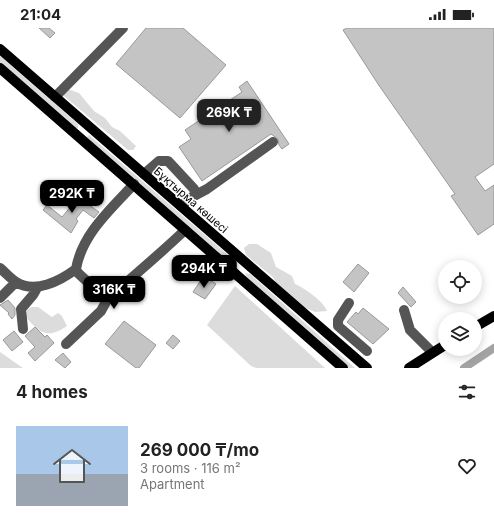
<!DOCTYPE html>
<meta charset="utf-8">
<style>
body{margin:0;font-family:Inter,sans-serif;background:#f2f2f2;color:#222;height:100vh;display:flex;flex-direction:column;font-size:15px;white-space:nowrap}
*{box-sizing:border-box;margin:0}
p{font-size:13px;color:#767676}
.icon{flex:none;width:22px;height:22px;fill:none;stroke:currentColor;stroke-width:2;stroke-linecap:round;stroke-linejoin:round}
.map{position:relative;height:340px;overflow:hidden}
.details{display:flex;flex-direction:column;background:#fff;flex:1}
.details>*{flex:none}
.tools{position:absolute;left:438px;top:232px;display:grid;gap:8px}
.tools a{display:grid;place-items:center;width:44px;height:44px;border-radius:50%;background:#fff;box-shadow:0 2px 10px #0003;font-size:20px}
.price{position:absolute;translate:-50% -34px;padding:0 9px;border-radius:8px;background:#000;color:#fff;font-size:13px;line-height:26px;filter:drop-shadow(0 1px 2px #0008)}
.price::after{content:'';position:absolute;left:50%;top:24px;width:12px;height:9px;margin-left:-6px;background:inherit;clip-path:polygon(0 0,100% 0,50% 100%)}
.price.current{background:#222;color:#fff}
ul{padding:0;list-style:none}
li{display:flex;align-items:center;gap:12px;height:100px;padding:0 16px}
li+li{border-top:1px solid #e0e0e0}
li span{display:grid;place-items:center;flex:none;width:112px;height:80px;border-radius:0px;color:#555}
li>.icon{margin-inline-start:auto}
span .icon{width:48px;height:48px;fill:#fffc;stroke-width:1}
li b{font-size:17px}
h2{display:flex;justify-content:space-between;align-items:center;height:48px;padding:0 16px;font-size:17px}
.status{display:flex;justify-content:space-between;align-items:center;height:28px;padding:0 20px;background:#fff;direction:ltr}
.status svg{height:11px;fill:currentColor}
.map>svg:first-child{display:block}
</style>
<div class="status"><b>21:04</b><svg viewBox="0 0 49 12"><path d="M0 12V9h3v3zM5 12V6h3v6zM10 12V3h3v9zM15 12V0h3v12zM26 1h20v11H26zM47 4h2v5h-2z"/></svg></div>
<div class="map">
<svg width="494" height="340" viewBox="0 0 494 340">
<rect width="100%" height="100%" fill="#fff"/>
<!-- green -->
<path fill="#dcdcdc" d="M 0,28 L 78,96 L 78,100 L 74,100 L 0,35 Z
M 68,61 L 79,65 L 94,83 L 105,90 L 112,99 L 120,103 L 136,118 L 133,122 L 128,122 L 64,68 L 64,64 Z
M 89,107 L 235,233 L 236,236 L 230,235 L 88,112 L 87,109 Z
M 249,216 L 257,216 L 271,225 L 276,239 L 292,248 L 295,256 C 305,260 324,274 327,283 L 315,284 L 301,278 L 276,255 L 273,249 L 246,227 L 244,220 Z
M 245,245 L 250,246 L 355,340 L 347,340 L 247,249 Z
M 235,258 L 325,340 L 256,340 L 251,338 L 207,297 Z
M 31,279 L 38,279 L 52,289 L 58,285 L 62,288 L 67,298 C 48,311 40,306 26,289 L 27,282 Z
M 0,324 L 23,340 L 0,340 Z"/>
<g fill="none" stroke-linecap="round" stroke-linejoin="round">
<!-- canal -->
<path stroke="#a3a3a3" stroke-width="8" d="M 464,340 L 494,320"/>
</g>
<!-- building -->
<path fill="#c4c4c4" stroke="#999" d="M 39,0 L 49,0 L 55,5 L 50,10 Z
M 146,0 L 183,0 L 226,37 L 180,90 L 116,36 Z
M 347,0 L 494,0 L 494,136 L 475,149 L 485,163 L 494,157 L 494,196 L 478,207 L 451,168 L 455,166 L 378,56 L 343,2 Z
M 247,53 L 289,116 L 282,121 L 279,117 L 278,111 L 271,106 L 202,153 L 179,119 L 191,111 L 185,102 L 242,64 L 239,59 Z
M 76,168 L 99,184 L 94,190 L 83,182 L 76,191 L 78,193 L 71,205 L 43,182 L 47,177 L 62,189 L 73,176 L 71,175 Z
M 358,236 L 369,245 L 354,264 L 343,254 Z
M 209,251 L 216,256 L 205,271 L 193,264 L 201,252 L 205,256 Z
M 403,259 L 416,274 L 411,279 L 398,265 Z
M 8,272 L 15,280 L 15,287 L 12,291 L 8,286 L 9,285 L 0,277 Z
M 363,280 L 389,301 L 373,316 L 347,294 L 356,284 L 358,286 Z
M 124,293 L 156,317 L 139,340 L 136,340 L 105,316 Z
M 35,299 L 45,309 L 47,307 L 54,315 L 35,333 L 28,325 L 35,319 L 25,308 Z
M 14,303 L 23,314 L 12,323 L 3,312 Z
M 173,307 L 180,313 L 173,321 L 166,315 Z
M 63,325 L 71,334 L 65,340 L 55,332 Z"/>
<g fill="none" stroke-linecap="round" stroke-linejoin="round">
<!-- minor -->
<path stroke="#555" stroke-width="10" d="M 55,69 L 123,0
M 144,146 L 159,133 L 168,133 L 194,161
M 181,178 L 192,169 L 207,161 L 273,114
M 0,240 C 5,244 10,250 16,254 C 35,266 60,253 76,241
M 0,270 L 16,254
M 107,272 C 133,248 160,226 185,202
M 349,275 L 338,292 L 338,298 L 367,323
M 404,282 L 410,302 L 432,324
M 23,301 L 21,281 L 33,267 L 37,260
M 66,316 L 101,283 L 107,272 L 78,245 L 76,241 C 82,206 111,181 134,156"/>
<!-- major -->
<path stroke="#000" stroke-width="10" d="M 0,21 L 367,340
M 0,40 L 343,340
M 475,299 L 494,288
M 409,340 L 445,317"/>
</g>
<g text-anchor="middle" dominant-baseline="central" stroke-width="3" stroke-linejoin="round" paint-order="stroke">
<!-- street labels -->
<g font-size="11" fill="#000" stroke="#fff">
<text transform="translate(191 172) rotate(41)">Бұқтырма көшесі</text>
</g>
</g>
</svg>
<div class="tools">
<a><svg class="icon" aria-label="locate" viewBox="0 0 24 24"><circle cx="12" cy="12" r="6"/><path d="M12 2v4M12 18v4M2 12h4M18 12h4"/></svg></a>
<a><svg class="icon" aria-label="layers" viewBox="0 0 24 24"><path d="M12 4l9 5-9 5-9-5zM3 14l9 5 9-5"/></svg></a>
</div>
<b class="price current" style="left:229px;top:105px">269K ₸</b>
<b class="price" style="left:72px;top:186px">292K ₸</b>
<b class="price" style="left:204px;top:261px">294K ₸</b>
<b class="price" style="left:114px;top:282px">316K ₸</b>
</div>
<section class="details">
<h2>4 homes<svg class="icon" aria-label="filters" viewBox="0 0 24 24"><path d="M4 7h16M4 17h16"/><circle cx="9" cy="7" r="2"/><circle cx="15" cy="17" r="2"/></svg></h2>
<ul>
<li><span style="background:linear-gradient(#a9c7e8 60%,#9aa5b1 0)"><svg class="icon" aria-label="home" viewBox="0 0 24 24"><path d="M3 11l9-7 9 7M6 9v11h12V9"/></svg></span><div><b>269 000 ₸/mo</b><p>3 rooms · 116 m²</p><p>Apartment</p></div><svg class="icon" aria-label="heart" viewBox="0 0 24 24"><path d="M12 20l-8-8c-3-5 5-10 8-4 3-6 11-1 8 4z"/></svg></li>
</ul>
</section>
